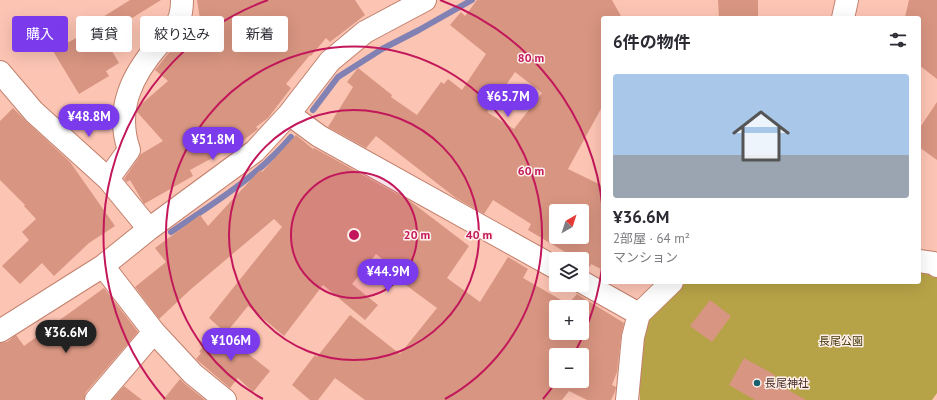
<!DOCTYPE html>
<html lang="ja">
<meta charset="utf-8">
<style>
body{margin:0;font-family:"PT Sans","Noto Sans JP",sans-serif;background:#f7f7f7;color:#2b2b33;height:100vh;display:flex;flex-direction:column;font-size:15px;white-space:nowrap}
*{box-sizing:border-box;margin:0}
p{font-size:13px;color:#7c7c81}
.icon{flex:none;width:22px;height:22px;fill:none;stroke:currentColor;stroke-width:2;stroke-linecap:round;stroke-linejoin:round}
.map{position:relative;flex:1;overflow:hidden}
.drawer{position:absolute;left:601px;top:16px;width:320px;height:268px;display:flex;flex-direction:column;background:#fff;border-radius:4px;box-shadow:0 4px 16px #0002}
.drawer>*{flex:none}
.banner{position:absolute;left:12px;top:16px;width:380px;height:36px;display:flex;gap:8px}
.needle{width:26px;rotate:39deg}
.controls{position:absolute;left:549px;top:204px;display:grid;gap:8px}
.controls a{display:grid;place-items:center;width:40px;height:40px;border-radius:4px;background:#fff;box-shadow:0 4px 16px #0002;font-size:20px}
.price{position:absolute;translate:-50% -34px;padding:0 9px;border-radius:14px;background:#7c3aed;color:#fff;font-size:13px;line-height:26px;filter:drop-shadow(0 1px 2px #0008)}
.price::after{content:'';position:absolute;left:50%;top:24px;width:12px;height:9px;margin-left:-6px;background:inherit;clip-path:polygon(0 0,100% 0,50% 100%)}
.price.current{background:#222;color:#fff}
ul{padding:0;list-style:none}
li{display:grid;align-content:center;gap:8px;height:212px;padding:0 12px}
li span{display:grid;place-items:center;height:124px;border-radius:4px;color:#555}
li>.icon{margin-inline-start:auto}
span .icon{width:72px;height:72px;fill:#fffc;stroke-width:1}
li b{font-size:17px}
h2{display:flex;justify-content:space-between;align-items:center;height:48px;padding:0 12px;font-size:17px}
.pill{padding:0 14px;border-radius:4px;background:#fff;box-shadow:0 4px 16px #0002;font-size:14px;line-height:36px}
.pill.current{background:#7c3aed;color:#fff}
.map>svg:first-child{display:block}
</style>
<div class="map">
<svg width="937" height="400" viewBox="0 0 937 400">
<rect width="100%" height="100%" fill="#fcc4b3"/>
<!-- green -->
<path fill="#b7a347" d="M 919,269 L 937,272 L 937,393 L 932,400 L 640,400 L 639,363 L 640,336 L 651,312 L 680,282 L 919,282 Z"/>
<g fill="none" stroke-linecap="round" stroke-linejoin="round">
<!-- stream -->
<path stroke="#8281b3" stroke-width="6" d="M 313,110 L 338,77 L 382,49 L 419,30 L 472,0
M 171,232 C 213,204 258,176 291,137"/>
</g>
<!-- building -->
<path fill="#d89581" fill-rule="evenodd" d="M 130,0 L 161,0 L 103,36 L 119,63 L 106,71 L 109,76 L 79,94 L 53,51 L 92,29 L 90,25 Z
M 197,0 L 355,0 L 365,15 L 330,42 L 326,38 L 311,56 L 310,55 L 286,84 L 291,88 L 268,118 L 256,127 L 258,129 L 240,143 L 190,170 L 193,176 L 144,204 L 130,180 L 127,182 L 124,179 L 141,154 L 163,141 L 137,112 L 138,107 L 168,81 L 155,70 L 189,28 L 200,19 Z
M 477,0 L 612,0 L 622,18 L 603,18 L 603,105 L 568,169 L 603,186 L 603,270 L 591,264 L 590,267 L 582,263 L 582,259 L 572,259 L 572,256 L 528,230 L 531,224 L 493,200 L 484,214 L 456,198 L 376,136 L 366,148 L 328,127 L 353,87 L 347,82 L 358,68 L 392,95 L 391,97 L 417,115 L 441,82 L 444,84 L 448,79 L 462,90 L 486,54 L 450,25 L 461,12 L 465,16 ZM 515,72 L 542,93 L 514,129 L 487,112 ZM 556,211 L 582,211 L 582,237 L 556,237 Z
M 718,0 L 758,0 L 758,18 L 719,18 Z
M 909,0 L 937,0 L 937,79 L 919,65 L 919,18 L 905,17 Z
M 937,102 L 937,160 L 919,147 L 919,129 Z
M 13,108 L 26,121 L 70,162 L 115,226 L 89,243 L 54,276 L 42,263 L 20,284 L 2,266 L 29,240 L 22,232 L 36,219 L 24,206 L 25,205 L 0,180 L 0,121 Z
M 296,135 L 313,149 L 314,148 L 410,201 L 469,246 L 447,278 L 480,302 L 508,257 L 528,269 L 523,278 L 568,304 L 577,294 L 624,323 L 621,336 L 617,372 L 612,385 L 616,387 L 615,392 L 611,400 L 587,400 L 569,391 L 562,400 L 365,400 L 335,378 L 318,400 L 310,400 L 292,385 L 315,355 L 317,357 L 350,315 L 400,354 L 437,308 L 399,280 L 403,275 L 376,254 L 352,284 L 378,305 L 365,320 L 323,285 L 284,336 L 248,306 L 226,333 L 209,318 L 282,227 L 274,219 L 190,290 L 159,319 L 135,287 L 166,262 L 155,248 L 200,215 L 208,226 L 260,170 L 262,172 ZM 556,307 L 582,307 L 582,333 L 556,333 ZM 556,355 L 582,355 L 582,381 L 556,381 Z
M 104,288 L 138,332 L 86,392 L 84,400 L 0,400 L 0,343 L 7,342 L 16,335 L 24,346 Z
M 710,300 L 731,316 L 712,342 L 690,326 Z
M 217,329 L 270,371 L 253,392 L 238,378 L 230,388 L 196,359 L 201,353 L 199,352 Z
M 744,358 L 775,375 L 772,381 L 806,400 L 755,400 L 729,385 Z
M 180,379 L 185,384 L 205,400 L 163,400 Z
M 124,386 L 142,400 L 112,400 Z"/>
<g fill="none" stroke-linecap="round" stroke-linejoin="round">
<defs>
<path id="street" d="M 843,18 L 847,0
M 0,72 L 34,112 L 108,179 L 149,229
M 289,114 L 319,136 L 556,268
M 108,179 L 129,150 C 115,109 132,75 159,44 C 174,27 182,24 182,0
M 919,261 L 933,263 L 937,266
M 103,266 L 154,332 L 193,374 L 225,400
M 582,282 L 639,314
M 0,331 L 103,266 L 149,229 L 255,151 L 289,114 L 330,61 L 365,32 L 425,0
M 96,400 L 154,332
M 627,400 L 633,337 L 639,314 L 672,282"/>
</defs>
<!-- street casing -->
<use href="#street" stroke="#c2806d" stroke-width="24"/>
<!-- street -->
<use href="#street" stroke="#fff" stroke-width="22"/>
</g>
<!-- distance rings -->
<circle cx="354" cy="235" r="63" fill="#c2185b" fill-opacity=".12"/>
<g fill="none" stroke="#c2185b" stroke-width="2">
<circle cx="354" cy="235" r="63"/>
<circle cx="354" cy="235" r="125"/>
<path d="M263 399A188 188 0 1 1 445 399"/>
<path d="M603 259A250 250 0 0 1 574 354M556 382A250 250 0 0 1 543 399M165 399A250 250 0 0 1 268 0M440 0A250 250 0 0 1 603 211"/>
</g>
<!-- markers -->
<circle fill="#185f70" stroke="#fff0eb" stroke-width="1.5" cx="757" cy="383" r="4"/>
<g text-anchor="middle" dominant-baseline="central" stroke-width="3" stroke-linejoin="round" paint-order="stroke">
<!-- park labels -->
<g font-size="11" fill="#443a08" stroke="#fff0eb">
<text x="841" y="341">長尾公園</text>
</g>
<!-- poi labels -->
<g font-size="11" fill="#472b23" stroke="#fff0eb" text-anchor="start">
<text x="765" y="383">長尾神社</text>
</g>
</g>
<circle cx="354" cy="235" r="6" fill="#c2185b" stroke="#fff0eb" stroke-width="2"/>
<g font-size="12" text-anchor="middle" font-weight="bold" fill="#c2185b" stroke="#fff0eb" stroke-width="3" stroke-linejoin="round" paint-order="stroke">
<text x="531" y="62">80 m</text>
<text x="531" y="175">60 m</text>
<text x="417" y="239">20 m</text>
<text x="479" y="239">40 m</text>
</g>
</svg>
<div class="controls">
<a><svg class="needle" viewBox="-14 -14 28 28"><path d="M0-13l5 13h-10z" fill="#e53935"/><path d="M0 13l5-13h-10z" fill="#7c7c81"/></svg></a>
<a><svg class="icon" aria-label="layers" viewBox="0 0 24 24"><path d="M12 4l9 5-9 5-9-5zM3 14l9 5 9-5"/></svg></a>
<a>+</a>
<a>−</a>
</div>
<b class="price" style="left:508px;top:118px">¥65.7M</b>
<b class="price" style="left:89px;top:138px">¥48.8M</b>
<b class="price" style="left:213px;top:161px">¥51.8M</b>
<b class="price" style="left:388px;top:293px">¥44.9M</b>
<b class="price current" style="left:66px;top:354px">¥36.6M</b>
<b class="price" style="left:231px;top:362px">¥106M</b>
<div class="banner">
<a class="pill current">購入</a>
<a class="pill">賃貸</a>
<a class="pill">絞り込み</a>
<a class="pill">新着</a>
</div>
<section class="drawer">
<h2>6件の物件<svg class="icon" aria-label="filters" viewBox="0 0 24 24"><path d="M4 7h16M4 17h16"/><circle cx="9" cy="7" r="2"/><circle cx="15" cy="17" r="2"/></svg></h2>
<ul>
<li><span style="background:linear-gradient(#a9c7e8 65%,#9aa5b1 0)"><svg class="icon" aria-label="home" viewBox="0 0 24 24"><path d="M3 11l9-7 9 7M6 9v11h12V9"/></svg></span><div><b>¥36.6M</b><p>2部屋 · 64 m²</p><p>マンション</p></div></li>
</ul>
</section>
</div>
